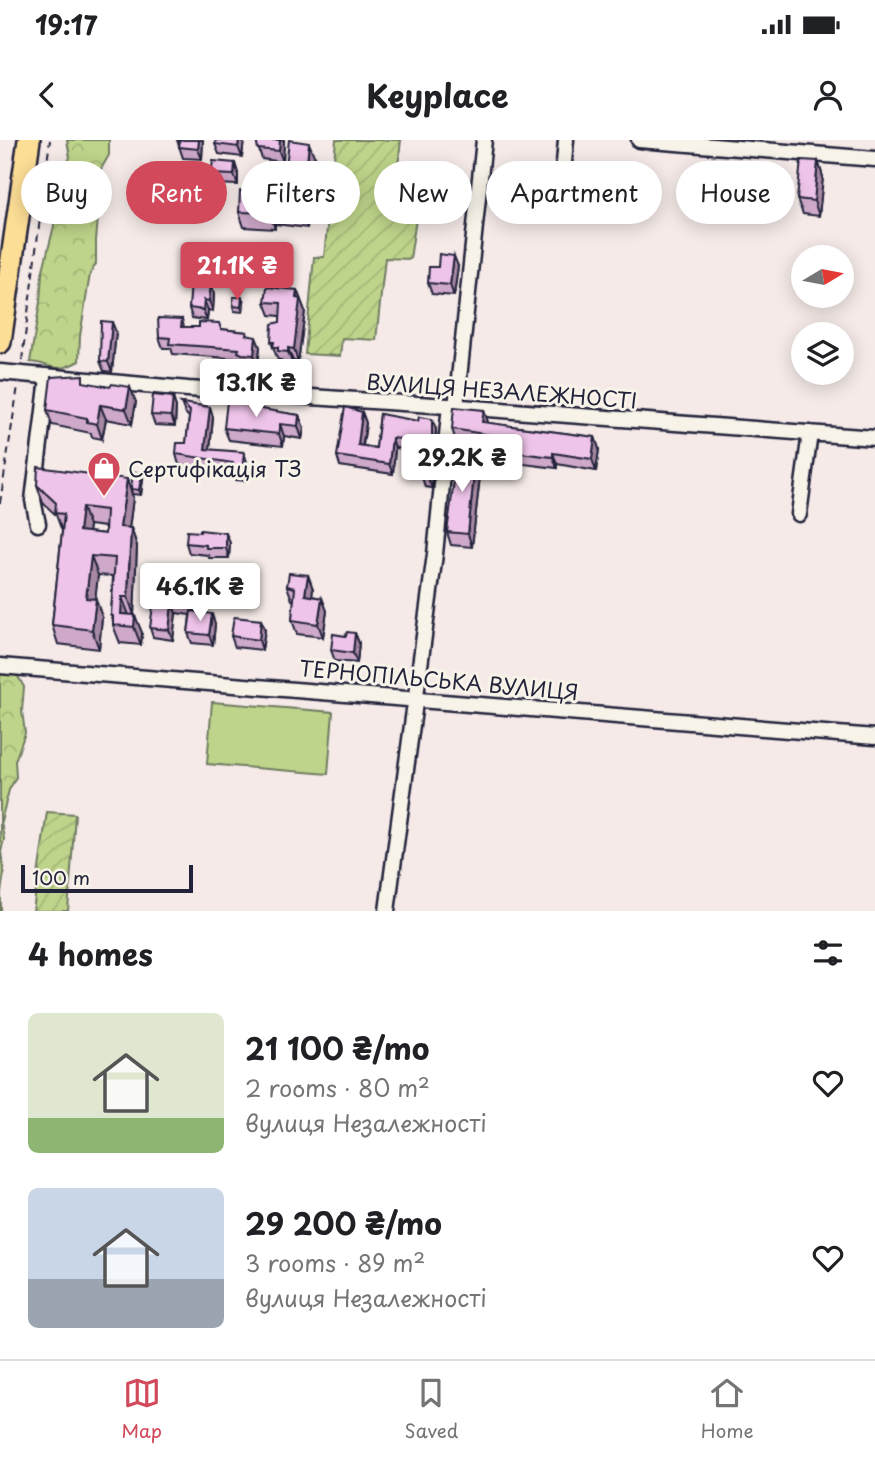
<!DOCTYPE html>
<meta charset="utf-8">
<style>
body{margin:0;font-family:"Playpen Sans",sans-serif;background:#f6f6f6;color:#202124;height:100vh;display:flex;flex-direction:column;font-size:26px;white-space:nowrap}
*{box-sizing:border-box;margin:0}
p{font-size:23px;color:#757577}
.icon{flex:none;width:38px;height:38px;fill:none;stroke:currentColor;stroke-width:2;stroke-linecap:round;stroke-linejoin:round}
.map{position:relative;height:771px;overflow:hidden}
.drawer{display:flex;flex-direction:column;background:#fff;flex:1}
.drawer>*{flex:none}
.banner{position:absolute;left:21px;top:21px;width:833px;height:63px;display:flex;gap:14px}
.needle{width:46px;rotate:80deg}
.controls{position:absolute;left:791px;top:105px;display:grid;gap:14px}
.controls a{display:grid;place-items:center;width:63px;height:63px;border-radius:50%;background:#fff;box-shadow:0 4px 18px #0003;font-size:35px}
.scale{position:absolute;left:21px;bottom:18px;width:172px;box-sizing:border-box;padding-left:7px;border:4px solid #22223b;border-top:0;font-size:19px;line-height:24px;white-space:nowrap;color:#22223b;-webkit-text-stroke:5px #f7f3e8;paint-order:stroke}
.price{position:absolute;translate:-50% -60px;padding:0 16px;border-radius:7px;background:#fff;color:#222;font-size:23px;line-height:46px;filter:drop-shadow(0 2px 4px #0008)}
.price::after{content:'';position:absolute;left:50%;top:42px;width:21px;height:16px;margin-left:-10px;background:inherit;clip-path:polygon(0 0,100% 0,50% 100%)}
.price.active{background:#d1495b;color:#fff}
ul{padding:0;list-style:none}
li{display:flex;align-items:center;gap:21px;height:175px;padding:0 28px}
li span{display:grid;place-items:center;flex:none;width:196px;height:140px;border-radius:10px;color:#555}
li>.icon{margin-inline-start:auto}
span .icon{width:84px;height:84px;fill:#fffc;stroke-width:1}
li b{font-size:30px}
h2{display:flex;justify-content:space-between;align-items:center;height:84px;padding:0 28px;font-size:30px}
.tag{padding:0 24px;border-radius:32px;background:#fff;box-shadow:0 4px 18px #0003;font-size:24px;line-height:63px}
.tag.active{background:#d1495b;color:#fff}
.status{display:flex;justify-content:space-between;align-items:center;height:49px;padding:0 35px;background:#fff;direction:ltr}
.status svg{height:19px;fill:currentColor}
header{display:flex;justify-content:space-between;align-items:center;height:91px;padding:0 28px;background:#fff;font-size:32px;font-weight:700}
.dock{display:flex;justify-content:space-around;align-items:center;height:98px;border-top:2px solid #e0e0e0;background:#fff;font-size:19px;color:#757577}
.dock a{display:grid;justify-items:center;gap:4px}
.dock .active{color:#d1495b}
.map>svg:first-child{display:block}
</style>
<div class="status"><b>19:17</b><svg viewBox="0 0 49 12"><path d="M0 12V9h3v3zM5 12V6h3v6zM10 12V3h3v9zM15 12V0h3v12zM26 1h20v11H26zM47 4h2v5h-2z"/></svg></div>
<header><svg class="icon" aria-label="back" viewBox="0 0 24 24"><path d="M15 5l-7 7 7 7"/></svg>Keyplace<svg class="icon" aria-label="person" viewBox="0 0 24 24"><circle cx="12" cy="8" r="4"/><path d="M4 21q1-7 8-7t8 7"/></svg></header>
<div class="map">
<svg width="875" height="771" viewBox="0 0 875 771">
<defs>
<pattern id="forest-crowns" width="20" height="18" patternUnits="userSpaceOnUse" patternTransform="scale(1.75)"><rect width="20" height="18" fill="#bed48a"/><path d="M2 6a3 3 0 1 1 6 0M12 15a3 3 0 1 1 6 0" fill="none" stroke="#a3b678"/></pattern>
<pattern id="garden-furrows" width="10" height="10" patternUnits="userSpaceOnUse" patternTransform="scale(1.75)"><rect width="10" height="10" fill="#bed48a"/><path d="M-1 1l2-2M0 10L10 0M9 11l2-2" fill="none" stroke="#a3b678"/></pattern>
</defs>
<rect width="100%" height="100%" fill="#f5eae8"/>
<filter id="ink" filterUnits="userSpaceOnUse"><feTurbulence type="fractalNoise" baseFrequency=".0143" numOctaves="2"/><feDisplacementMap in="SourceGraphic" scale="14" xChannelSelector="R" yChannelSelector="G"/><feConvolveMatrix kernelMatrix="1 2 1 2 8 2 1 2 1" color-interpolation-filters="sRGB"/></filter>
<g filter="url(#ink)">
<!-- grass -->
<path fill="#bed48a" stroke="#707b62" stroke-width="2" d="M 212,562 L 333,572 L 328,634 L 207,624 Z"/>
<!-- forest -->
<path fill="url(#forest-crowns)" stroke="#707b62" stroke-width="2" d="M 67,0 L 109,0 L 109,15 L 101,29 L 94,60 L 99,66 L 96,101 L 96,124 L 90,134 L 80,196 L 79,221 C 53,235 55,224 30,222 L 40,162 L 42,134 L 54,86 L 53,60 L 70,17 Z
M 0,529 L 15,531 L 24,547 L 22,571 L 25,593 L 15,621 L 16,637 L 9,650 L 1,681 L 4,699 L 1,712 L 4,733 L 1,752 L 1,771 L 0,771 Z"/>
<!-- garden -->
<path fill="url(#garden-furrows)" stroke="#707b62" stroke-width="2" d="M 336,0 L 401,0 L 393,69 L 417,72 L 410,119 L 385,118 L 376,200 L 342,198 L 340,216 L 305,214 L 314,117 L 324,117 Z
M 47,672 L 75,674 L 68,771 L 33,771 Z"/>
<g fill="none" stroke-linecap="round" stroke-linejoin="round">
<defs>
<path id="minor" d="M 639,0 L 875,19
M 560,68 L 566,0
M 0,232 L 188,249 L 448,266 L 875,298
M 799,374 L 810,293
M 38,384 L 33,360 L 48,238
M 0,526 L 875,597
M 387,771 L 435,414 L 449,275 L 456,267 L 484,0"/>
<path id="highway" d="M 0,202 L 29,0"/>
</defs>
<!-- minor casing -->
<use href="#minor" stroke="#22223b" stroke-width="19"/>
<!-- highway casing -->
<use href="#highway" stroke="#22223b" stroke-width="26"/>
<!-- path -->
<path stroke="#22223b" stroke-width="2" stroke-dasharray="7 5" stroke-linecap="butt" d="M 22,220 L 50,0
M 0,363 L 18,246"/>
<!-- minor -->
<use href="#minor" stroke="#f7f3e8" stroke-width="14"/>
<!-- highway -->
<use href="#highway" stroke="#fdde96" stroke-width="21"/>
</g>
<!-- wall -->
<path fill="#cea9c9" stroke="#22223b" stroke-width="2" fill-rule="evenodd" d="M 177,0 L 203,0 L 202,19 L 183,18 Z
M 216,0 L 244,0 L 242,17 L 219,14 L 215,4 Z
M 256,0 L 284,0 L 283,22 L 262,19 Z
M 315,18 L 307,88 L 275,84 L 275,89 L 244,87 L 239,72 L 283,54 Z
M 818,21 L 823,37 L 819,76 L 803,74 L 797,59 Z
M 238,33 L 238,45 L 215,44 L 211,34 Z
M 458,126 L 454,156 L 432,154 L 428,143 L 438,127 Z
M 211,144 L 214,154 L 213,171 L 208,170 L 207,180 L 192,178 L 189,168 Z
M 297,150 L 305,171 L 298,222 L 293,221 L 293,225 L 282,224 L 281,220 L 278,220 L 271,202 L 280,182 L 280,176 L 270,175 L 265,162 Z
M 244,162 L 243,172 L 234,171 L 233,166 Z
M 182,179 L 184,187 L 221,189 L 247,192 L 248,196 L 260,207 L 258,225 L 245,224 L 242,222 L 241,219 L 173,214 L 171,208 L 163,208 L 159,197 Z
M 116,192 L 112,232 L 104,231 L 100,221 Z
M 86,243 L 136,262 L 132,284 L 106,279 L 102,299 L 92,297 L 91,293 L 52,285 L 47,270 Z
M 181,263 L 210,267 L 213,277 L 210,309 L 247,322 L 246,341 L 236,340 L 233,333 L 179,325 L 176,314 L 186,303 L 189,277 L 185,273 Z
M 250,263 L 251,268 L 299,275 L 304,288 L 302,299 L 284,296 L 283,306 L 229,300 L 224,288 Z
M 176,267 L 175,286 L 155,285 L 151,275 Z
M 362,272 L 366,283 L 363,306 L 376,308 L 380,274 L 436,289 L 435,312 L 395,308 L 393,334 L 340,326 L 337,316 Z
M 488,282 L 488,283 L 595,297 L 599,309 L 596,331 L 557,324 L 557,328 L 516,323 L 515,330 L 492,327 L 488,316 L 490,306 L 456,301 L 452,289 Z
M 431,315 L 434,325 L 432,348 L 425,347 L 422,337 Z
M 481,327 L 472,407 L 451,405 L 447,392 Z
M 127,339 L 133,358 L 129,388 L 131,388 L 137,406 L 134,475 L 142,493 L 141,505 L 120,503 L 113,485 L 113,481 L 111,475 L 113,436 L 98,435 L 95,459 L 102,477 L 99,509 L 58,504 L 52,485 L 62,391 L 56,375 L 43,363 L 37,345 ZM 89,385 L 105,387 L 105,394 L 88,392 Z
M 143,339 L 141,355 L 132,354 L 131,349 Z
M 186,403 L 230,403 L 229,418 L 209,418 L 208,415 L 189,413 Z
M 308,435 L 313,449 L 312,456 L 322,458 L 327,471 L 323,497 L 297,494 L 292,480 L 294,461 L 292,460 L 287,446 Z
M 182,449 L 216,451 L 215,464 L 197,462 L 196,472 L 215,484 L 213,505 L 192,503 L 188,493 L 190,475 L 176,473 L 173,500 L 153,497 L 150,488 L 163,451 Z
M 261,480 L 265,490 L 262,510 L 235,507 L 231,496 Z
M 355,493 L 359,503 L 357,523 L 335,521 L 331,510 L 346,496 Z"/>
<!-- shaded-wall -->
<path fill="#a789a4" stroke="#22223b" stroke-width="2" d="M 199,0 L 203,0 L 202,19 L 198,9 Z
M 239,0 L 244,0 L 242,17 L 238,7 Z
M 280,0 L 284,0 L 283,22 L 279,11 Z
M 309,3 L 315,18 L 307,88 L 302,72 Z
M 818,21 L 823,37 L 819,76 L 814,61 Z
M 235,23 L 238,33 L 238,45 L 234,35 Z
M 270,69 L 275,84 L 275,89 L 270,73 Z
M 454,116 L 458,126 L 454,156 L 450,145 Z
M 211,144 L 214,154 L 213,171 L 209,161 Z
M 297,150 L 305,171 L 298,222 L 294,209 Z
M 242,157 L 244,162 L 243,172 L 241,167 Z
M 204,160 L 208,170 L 207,180 L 203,170 Z
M 112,182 L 116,192 L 112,232 L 108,222 Z
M 256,197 L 260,207 L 258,225 L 254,215 Z
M 288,208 L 293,221 L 293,225 L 288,212 Z
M 130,247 L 136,262 L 132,284 L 126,269 Z
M 173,257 L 176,267 L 175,286 L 171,276 Z
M 100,265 L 106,279 L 102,299 L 97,284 Z
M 210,267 L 213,277 L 209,319 L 205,309 Z
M 484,270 L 488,282 L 486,294 L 482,282 Z
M 362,272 L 366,283 L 361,315 L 358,305 Z
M 299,275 L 304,288 L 302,299 L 298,286 Z
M 432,279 L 436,289 L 435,312 L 432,302 Z
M 280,284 L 284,296 L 283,306 L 279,294 Z
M 595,297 L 599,309 L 596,331 L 592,319 Z
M 392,298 L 395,308 L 393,334 L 389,324 Z
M 244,312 L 247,322 L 246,341 L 242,331 Z
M 512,312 L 516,323 L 515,330 L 511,319 Z
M 553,313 L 557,324 L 557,328 L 553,317 Z
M 476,314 L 481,327 L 472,407 L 468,394 Z
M 431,315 L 434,325 L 432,348 L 428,338 Z
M 142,333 L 143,339 L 141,355 L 139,350 Z
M 127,339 L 133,358 L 127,405 L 120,387 Z
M 82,367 L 89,385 L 86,410 L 79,391 Z
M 131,388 L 137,406 L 134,475 L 128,457 Z
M 226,393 L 230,403 L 229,418 L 226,408 Z
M 91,416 L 98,435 L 93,476 L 86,458 Z
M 308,435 L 313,449 L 310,469 L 305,455 Z
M 212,441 L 216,451 L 215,464 L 211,454 Z
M 194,453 L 197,462 L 195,476 L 192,466 Z
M 122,457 L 129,475 L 121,474 Z
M 322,458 L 327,471 L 323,497 L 318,484 Z
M 96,459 L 102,477 L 99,509 L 92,490 Z
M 172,464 L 176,473 L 173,500 L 169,490 Z
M 212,474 L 215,484 L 213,505 L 209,495 Z
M 135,475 L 142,493 L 141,505 L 134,487 Z
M 261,480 L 265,490 L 262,510 L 259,500 Z
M 355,493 L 359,503 L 357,523 L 353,513 Z"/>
<!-- building -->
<path fill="#efc4ea" stroke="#22223b" stroke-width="2" fill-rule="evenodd" d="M 178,0 L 199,0 L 198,9 L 179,7 L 180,0 Z
M 216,0 L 239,0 L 238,7 L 215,4 Z
M 256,0 L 280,0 L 279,11 L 258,9 Z
M 289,0 L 309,3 L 302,72 L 270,69 L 270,73 L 239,72 L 240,51 L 283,54 Z
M 801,20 L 818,21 L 814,61 L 797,59 Z
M 213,21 L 235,23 L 234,35 L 211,34 Z
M 439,114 L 454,116 L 450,145 L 428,143 L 429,127 L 438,127 Z
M 191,142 L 211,144 L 209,161 L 204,160 L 203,170 L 189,168 Z
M 267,147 L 297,150 L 296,158 L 300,159 L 294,209 L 288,208 L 288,212 L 278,211 L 278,207 L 273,207 L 274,202 L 271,202 L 272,184 L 280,182 L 281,163 L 265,162 Z
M 233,157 L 242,157 L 241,167 L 233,166 Z
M 158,178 L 182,179 L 181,187 L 199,187 L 199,182 L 219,183 L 221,189 L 247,192 L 246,195 L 256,197 L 254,215 L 242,214 L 238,212 L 239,209 L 169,204 L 170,198 L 159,197 Z
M 101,181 L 112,182 L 108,222 L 100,221 Z
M 83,235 L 83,242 L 110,247 L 112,244 L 130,247 L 126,269 L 100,265 L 97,284 L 87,282 L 87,278 L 47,270 L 51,237 Z
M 153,255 L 173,257 L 171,276 L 151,275 Z
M 227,261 L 250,263 L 249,267 L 299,275 L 298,286 L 280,284 L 279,294 L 224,288 Z
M 181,263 L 210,267 L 205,309 L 244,312 L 242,331 L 232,330 L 233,323 L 176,314 L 177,303 L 186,303 L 190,271 Z
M 345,267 L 362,272 L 358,305 L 376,308 L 380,274 L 418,281 L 419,277 L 432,279 L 432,302 L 392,298 L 389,324 L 337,316 Z
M 454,267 L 484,270 L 482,282 L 595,297 L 592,319 L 553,313 L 553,317 L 512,312 L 511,319 L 488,316 L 491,295 L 452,289 Z
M 458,312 L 476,314 L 468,394 L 447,392 Z
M 424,314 L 431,315 L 428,338 L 422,337 Z
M 38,327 L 127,339 L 120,387 L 131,388 L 129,426 L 128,457 L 122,457 L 121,474 L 135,475 L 134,487 L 113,485 L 113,476 L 111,475 L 115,418 L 91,416 L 86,458 L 96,459 L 92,490 L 52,485 L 64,374 L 55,373 L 56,363 L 37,345 ZM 82,367 L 106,370 L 105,394 L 79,391 Z
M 133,332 L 142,333 L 139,350 L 131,349 Z
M 200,390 L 226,393 L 226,408 L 206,408 L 206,405 L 186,403 L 187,391 L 200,392 Z
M 289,433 L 308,435 L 305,455 L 322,458 L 318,484 L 292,480 L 295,448 L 287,446 Z
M 184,439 L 212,441 L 211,454 L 194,453 L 192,466 L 172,464 L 169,490 L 150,488 L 155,450 L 163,451 L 164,448 L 182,449 Z
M 191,471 L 212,474 L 209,495 L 188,493 Z
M 234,477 L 261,480 L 259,500 L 231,496 Z
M 347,492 L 355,493 L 353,513 L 331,510 L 333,494 L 346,496 Z"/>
</g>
<!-- icons -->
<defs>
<symbol id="shop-pin" viewBox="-11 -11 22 30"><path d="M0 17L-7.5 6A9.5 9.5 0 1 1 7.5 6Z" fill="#d1495b" stroke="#f7f3e8"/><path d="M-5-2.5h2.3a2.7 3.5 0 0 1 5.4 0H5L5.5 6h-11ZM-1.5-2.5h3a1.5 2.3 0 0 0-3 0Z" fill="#fff"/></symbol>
</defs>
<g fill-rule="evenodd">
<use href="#shop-pin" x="85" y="309" width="38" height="52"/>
</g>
<g text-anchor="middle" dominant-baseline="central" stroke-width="6" stroke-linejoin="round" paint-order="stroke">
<!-- street labels -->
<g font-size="21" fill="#22223b" stroke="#f7f3e8">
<text transform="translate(502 250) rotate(4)">ВУЛИЦЯ НЕЗАЛЕЖНОСТІ</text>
<text transform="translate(439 539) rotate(5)">ТЕРНОПІЛЬСЬКА ВУЛИЦЯ</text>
</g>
<!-- poi labels -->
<g font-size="21" fill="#22223b" stroke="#f7f3e8" text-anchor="start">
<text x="128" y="328">Сертифікація ТЗ</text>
</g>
</g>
</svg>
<div class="controls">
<a><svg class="needle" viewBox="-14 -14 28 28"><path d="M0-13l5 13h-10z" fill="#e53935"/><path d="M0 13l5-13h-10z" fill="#757577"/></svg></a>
<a><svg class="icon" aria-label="layers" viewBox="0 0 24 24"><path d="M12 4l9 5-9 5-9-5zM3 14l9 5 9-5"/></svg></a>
</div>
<div class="scale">100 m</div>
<b class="price active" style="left:237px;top:162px">21.1K ₴</b>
<b class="price" style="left:256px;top:279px">13.1K ₴</b>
<b class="price" style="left:462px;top:354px">29.2K ₴</b>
<b class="price" style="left:200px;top:483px">46.1K ₴</b>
<div class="banner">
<a class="tag">Buy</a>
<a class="tag active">Rent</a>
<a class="tag">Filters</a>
<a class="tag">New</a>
<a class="tag">Apartment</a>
<a class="tag">House</a>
</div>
</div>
<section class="drawer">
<h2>4 homes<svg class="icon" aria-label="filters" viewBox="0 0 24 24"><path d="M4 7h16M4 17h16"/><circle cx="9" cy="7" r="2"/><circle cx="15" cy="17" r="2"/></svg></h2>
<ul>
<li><span style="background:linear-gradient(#dfe7d0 75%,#8fb573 0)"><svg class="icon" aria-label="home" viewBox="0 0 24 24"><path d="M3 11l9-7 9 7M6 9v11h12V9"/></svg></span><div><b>21 100 ₴/mo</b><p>2 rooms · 80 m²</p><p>вулиця Незалежності</p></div><svg class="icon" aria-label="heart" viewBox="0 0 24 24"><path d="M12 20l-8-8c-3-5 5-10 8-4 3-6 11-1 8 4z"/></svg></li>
<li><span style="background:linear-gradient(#c9d6e8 65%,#9aa5b1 0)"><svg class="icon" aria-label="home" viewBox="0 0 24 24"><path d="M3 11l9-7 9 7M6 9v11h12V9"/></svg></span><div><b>29 200 ₴/mo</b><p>3 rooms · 89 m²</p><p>вулиця Незалежності</p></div><svg class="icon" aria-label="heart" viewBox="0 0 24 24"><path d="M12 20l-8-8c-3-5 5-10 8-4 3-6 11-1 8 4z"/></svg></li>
</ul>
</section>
<nav class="dock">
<a class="active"><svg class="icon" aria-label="map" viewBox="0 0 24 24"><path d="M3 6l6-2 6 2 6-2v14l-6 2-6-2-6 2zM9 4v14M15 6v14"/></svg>Map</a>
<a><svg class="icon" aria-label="saved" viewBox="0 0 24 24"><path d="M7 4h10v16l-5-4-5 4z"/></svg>Saved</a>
<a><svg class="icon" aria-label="home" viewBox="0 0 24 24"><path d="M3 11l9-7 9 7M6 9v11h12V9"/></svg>Home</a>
</nav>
